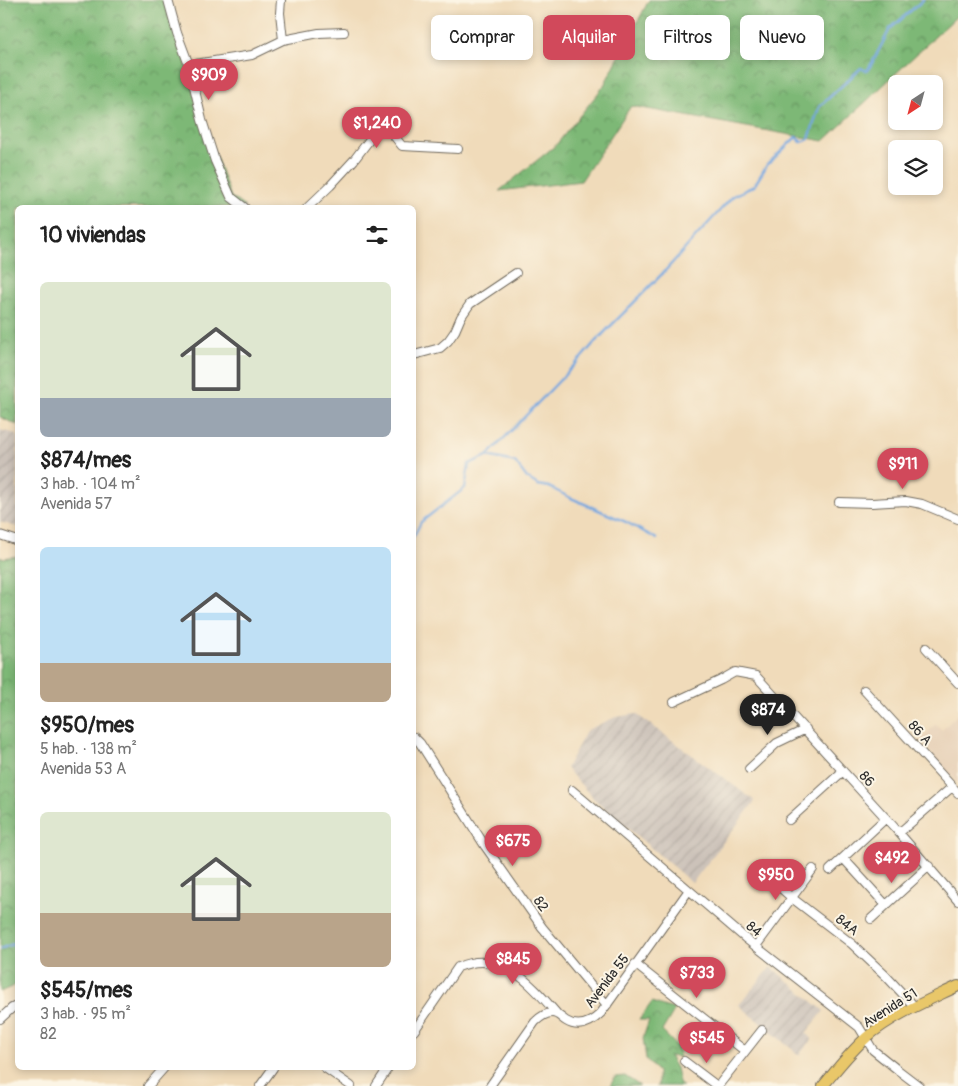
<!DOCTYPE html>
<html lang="es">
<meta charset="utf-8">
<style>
body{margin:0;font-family:Pangolin,sans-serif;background:#f6f6f6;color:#222;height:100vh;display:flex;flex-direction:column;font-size:19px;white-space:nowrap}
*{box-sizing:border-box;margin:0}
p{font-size:16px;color:#767676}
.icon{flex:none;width:28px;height:28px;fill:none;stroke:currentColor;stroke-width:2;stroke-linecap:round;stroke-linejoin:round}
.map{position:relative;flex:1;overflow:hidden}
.drawer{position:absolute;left:15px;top:205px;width:401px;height:865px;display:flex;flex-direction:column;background:#fff;border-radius:8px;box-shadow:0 2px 8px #0003}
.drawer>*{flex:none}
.banner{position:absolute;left:431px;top:15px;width:451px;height:45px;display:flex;gap:10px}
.needle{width:32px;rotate:216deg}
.tools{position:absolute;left:888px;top:75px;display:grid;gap:10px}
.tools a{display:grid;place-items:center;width:55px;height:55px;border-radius:8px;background:#fff;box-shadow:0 2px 8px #0003;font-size:25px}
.price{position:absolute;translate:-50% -42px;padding:0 11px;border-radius:18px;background:#d1495b;color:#fff;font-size:16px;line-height:32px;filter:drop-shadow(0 1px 2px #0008)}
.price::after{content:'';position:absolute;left:50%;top:30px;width:15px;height:11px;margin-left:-8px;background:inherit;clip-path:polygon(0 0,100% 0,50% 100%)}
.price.on{background:#222;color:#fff}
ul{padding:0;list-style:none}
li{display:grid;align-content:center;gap:10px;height:265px;padding:0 25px}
li span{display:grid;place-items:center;height:155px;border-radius:8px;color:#555}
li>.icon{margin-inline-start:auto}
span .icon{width:90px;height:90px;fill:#fffc;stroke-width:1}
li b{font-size:21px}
h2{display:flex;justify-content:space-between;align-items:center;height:60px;padding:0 25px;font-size:21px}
.pill{padding:0 18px;border-radius:8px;background:#fff;box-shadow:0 2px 8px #0003;font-size:18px;line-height:45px}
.pill.on{background:#d1495b;color:#fff}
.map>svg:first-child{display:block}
</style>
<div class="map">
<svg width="958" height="1086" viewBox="0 0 958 1086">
<defs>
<pattern id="industrial-furrows" width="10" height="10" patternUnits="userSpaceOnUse" patternTransform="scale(1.25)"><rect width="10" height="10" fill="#ccc2b9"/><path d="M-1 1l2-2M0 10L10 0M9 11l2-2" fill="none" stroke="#afa79f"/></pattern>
<pattern id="forest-crowns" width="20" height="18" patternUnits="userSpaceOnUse" patternTransform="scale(1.25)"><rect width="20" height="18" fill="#7db876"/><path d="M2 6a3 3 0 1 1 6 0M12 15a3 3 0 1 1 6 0" fill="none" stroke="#679661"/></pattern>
</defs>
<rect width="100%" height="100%" fill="#fcf5e5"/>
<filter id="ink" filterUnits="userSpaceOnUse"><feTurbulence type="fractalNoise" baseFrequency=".02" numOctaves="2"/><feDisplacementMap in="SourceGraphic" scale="10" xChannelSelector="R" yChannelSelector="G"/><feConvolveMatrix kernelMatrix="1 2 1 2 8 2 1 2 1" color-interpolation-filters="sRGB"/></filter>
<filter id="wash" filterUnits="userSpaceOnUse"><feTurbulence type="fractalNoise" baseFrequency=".0096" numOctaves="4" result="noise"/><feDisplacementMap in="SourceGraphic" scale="20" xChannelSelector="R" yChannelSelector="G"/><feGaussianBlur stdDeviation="1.12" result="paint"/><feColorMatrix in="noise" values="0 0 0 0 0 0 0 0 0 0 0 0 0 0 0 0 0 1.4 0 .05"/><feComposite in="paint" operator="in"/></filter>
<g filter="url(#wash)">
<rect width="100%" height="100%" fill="#f0dbba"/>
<!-- built -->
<path fill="#e6cfb5" d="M 958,714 L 958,784 L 920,740 L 936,724 L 942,730 Z"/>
<!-- industrial -->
<path fill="url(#industrial-furrows)" d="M 0,430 L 17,434 L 17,527 L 0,522 Z
M 636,714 L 755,801 L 692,883 L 593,798 L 566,768 L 587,730 L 616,717 Z
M 771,967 L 824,1011 L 806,1033 L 812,1039 L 799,1055 L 739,1005 Z"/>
<!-- forest -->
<path fill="url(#forest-crowns)" stroke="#547250" d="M 0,0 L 168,0 L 202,120 L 231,197 L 245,207 L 18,208 L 17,425 L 0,417 Z
M 649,0 L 958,0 L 958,15 L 824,141 L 631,106 L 581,181 L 499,191 L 556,145 L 603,87 Z
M 17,556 L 18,984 L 0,992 L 0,557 L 2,558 Z
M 652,1002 L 666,1007 L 675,1009 L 662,1031 L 678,1047 L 680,1057 L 669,1056 L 676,1068 L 679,1082 L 683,1086 L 656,1086 L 658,1085 L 658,1072 L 646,1059 L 643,1038 L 649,1020 L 639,1020 Z
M 625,1076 L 640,1086 L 610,1086 L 615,1077 Z"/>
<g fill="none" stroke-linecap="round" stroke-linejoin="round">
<!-- stream -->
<path stroke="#73a6df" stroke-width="2.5" d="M 487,456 L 515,462 L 527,478 L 538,485 L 549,487 L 571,498 L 626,522 L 657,539
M 414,536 L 421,522 L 465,488 L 469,464 L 487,456 L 582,357 L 595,342 L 664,272 L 733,196 L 754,186 L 767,165 L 796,137 L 801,142 L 809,139 L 819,107 L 861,68 L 867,71 L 872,63 L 890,29 L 923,0
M 0,949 L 18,942"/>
</g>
</g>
<g filter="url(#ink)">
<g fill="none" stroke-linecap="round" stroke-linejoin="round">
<defs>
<path id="minor" d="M 168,0 L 177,33 L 189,65 L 202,120 L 215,161 L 231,197 L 245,208
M 281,0 L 280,13 L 283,40
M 189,65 L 252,55 L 283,40 L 319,33 L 344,32
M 307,208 L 330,186 L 354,160 L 383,122 L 402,146 L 458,149
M 414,355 L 440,348 L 448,341 L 455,331 L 461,317 L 470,304 L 516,273
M 839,502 L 872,503 L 906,501 L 922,504 L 958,519
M 0,535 L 18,541
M 926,648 L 958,683
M 864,690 L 958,793
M 674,702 L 721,680 L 735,672 L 756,676 L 894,827 L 958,901
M 414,737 L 420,743 L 485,846 L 542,927 L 607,1005
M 749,769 L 777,743 L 806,729
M 572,790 L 745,938 L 859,1027 L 873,1050 L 898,1070 L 919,1086
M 789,820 L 843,771
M 899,833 L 952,787
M 843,858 L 886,905
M 758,868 L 792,898 L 852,944 L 886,976 L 915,1007
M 830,870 L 886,818
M 871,919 L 929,866
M 756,946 L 813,869
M 635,964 L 745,1051
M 0,1019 L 12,1008 L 18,1005
M 414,1031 L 458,967 C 502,948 532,985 558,1015
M 684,1061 L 717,1086
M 325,1068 L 351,1086
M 148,1086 L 164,1068
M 260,1086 L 273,1068
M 376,1086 L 388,1068
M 490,1086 L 535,1022 C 539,1018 545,1013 552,1013 C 558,1013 561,1018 566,1021 C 579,1029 591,1023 601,1013 L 689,890
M 718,1086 L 762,1030"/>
<path id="major" d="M 823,1086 C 837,1069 850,1052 867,1037 C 893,1015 927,1001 958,986"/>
</defs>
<!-- minor casing -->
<use href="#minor" stroke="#70695d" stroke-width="10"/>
<!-- major casing -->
<use href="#major" stroke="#70695d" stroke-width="12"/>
<!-- minor -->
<use href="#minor" stroke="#fff" stroke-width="8"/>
<!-- major -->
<use href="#major" stroke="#e9c769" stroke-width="10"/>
</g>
</g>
<g text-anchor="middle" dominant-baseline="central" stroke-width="4" stroke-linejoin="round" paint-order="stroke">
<!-- street labels -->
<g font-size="14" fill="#2b2b2b" stroke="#fcf5e5">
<text transform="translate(920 733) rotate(48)">86 A</text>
<text transform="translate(867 779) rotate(48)">86</text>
<text transform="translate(541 904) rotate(55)">82</text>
<text transform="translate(847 925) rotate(38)">84A</text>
<text transform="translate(754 929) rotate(39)">84</text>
<text transform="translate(607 981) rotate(-53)">Avenida 55</text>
<text transform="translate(890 1008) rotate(-32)">Avenida 51</text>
</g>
</g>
</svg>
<div class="tools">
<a><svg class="needle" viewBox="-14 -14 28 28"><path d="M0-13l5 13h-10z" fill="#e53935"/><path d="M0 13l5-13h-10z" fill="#767676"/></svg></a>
<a><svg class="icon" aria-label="layers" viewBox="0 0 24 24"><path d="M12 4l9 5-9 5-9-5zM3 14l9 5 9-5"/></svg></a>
</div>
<b class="price" style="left:209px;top:101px">$909</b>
<b class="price" style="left:377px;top:149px">$1,240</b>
<b class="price" style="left:903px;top:490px">$911</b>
<b class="price on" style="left:768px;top:736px">$874</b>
<b class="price" style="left:513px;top:867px">$675</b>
<b class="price" style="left:892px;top:884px">$492</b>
<b class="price" style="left:776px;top:901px">$950</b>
<b class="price" style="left:513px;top:985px">$845</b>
<b class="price" style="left:697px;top:999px">$733</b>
<b class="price" style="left:707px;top:1064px">$545</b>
<div class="banner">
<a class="pill">Comprar</a>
<a class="pill on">Alquilar</a>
<a class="pill">Filtros</a>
<a class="pill">Nuevo</a>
</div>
<section class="drawer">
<h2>10 viviendas<svg class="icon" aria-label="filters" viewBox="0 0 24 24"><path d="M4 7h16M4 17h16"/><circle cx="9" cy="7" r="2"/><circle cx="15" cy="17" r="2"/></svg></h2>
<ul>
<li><span style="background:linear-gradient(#dfe7d0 75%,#9aa5b1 0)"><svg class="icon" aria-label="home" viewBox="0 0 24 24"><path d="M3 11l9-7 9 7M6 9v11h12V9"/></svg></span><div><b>$874/mes</b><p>3 hab. · 104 m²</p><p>Avenida 57</p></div></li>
<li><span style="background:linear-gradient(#bfe0f5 75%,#b9a48a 0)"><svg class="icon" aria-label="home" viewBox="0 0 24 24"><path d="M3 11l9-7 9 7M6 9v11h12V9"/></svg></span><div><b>$950/mes</b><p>5 hab. · 138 m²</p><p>Avenida 53 A</p></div></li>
<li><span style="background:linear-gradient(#dfe7d0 65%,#b9a48a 0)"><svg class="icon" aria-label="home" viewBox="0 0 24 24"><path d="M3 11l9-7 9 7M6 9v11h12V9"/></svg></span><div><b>$545/mes</b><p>3 hab. · 95 m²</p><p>82</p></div></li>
</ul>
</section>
</div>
